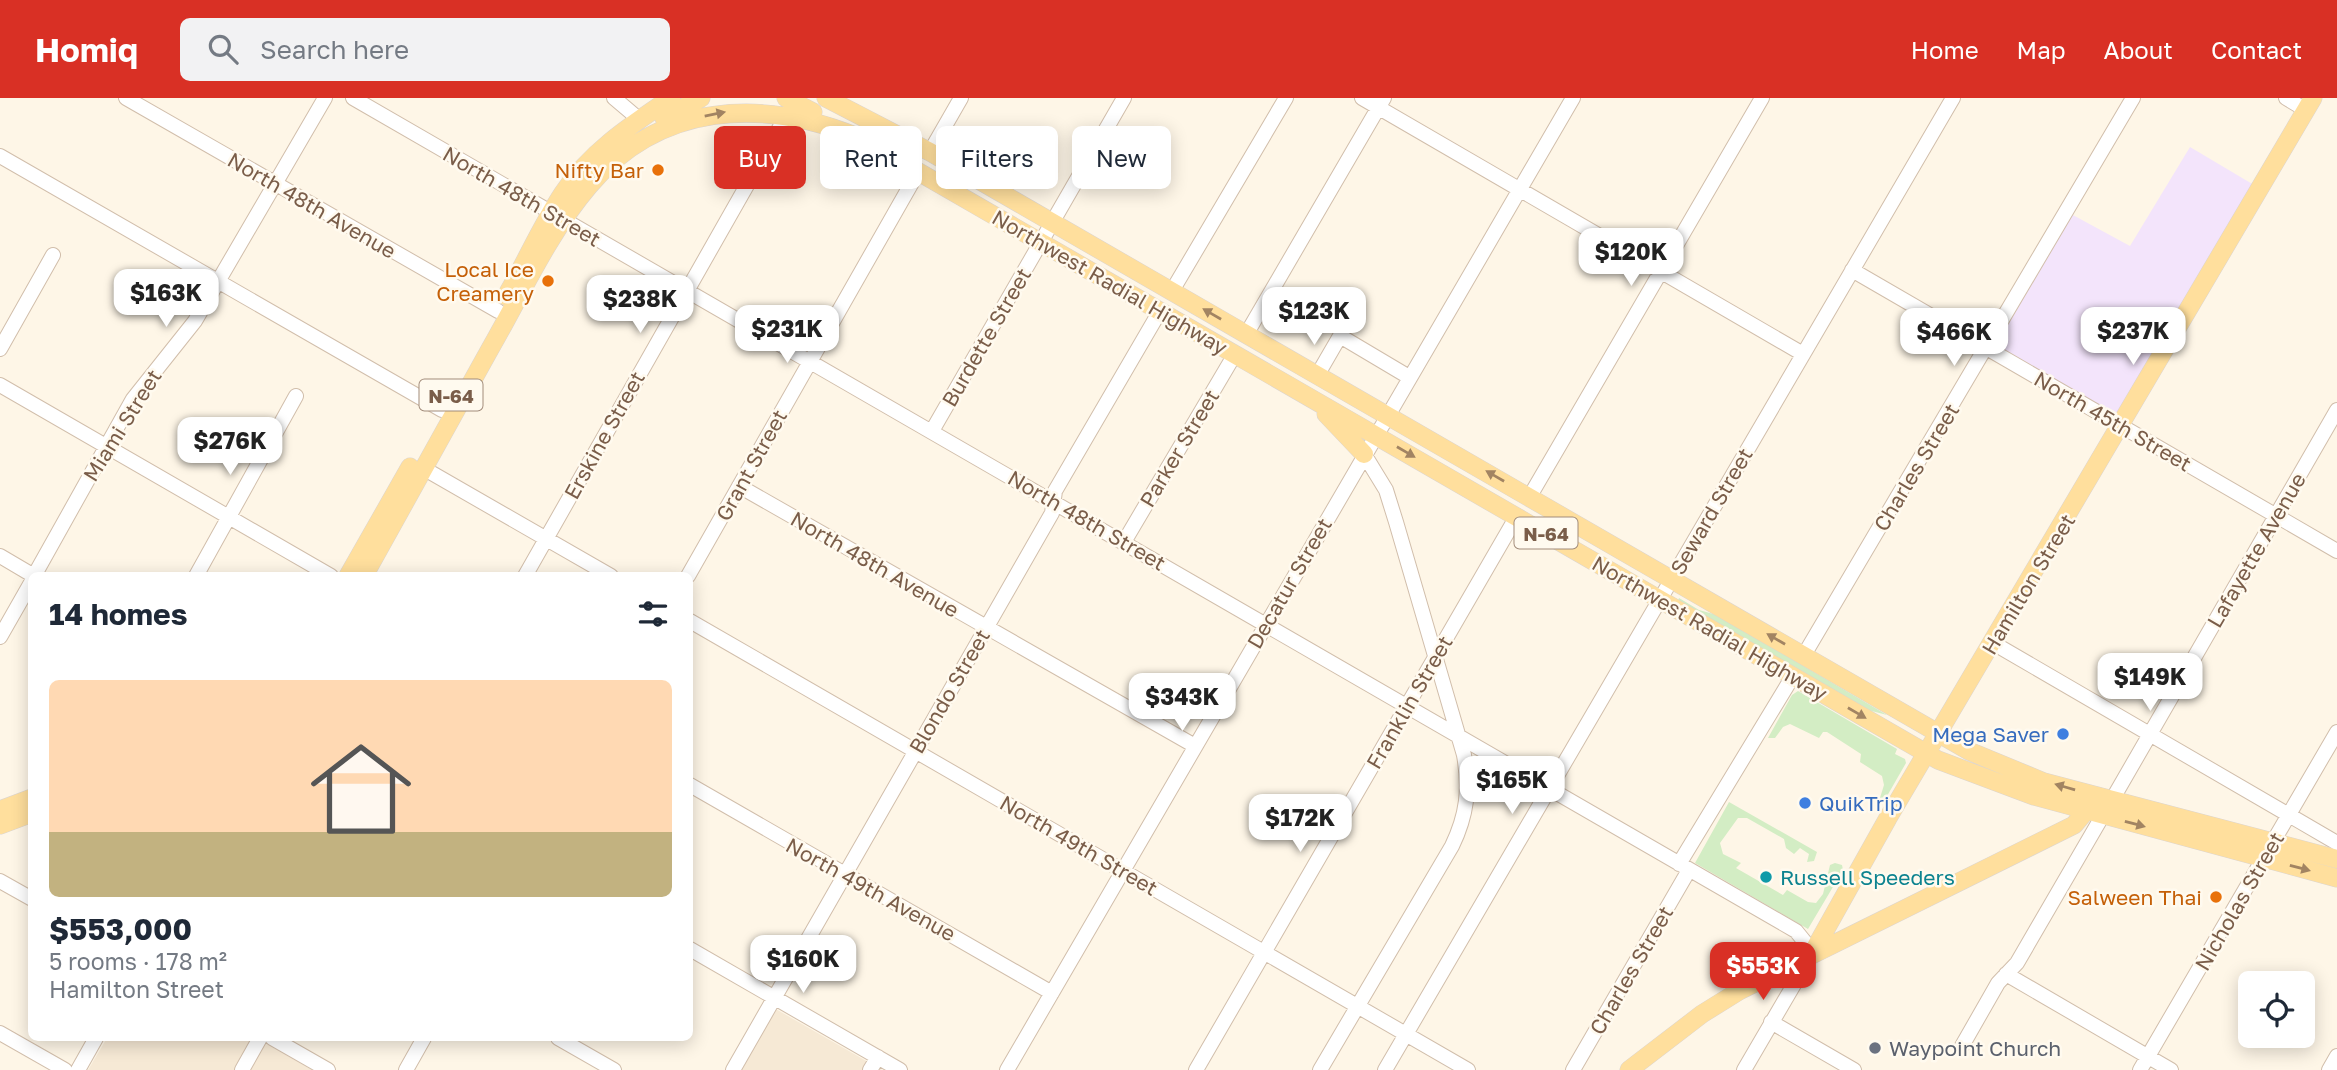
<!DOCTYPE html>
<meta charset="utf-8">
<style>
body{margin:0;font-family:"Golos Text",sans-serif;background:#f2f2f3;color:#1f2937;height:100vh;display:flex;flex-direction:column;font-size:26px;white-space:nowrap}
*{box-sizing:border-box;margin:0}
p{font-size:23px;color:#747a83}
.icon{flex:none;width:38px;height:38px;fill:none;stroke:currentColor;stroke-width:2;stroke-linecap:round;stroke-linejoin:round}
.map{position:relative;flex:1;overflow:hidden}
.panel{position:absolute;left:28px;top:474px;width:665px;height:469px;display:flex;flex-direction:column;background:#fff;border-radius:10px;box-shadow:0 4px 18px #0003}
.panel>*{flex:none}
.top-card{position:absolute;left:714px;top:28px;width:665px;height:63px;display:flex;gap:14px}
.fabs{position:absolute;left:2238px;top:873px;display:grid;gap:14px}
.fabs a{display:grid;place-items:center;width:77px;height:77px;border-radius:10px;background:#fff;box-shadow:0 4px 18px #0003;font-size:35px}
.price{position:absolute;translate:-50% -60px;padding:0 16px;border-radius:14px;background:#fff;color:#222;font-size:23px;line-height:46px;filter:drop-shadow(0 2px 4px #0008)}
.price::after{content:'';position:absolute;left:50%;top:42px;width:21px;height:16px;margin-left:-10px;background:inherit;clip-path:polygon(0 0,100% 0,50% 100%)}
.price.active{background:#d93025;color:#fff}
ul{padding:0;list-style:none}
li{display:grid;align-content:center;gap:14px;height:371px;padding:0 21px}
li+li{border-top:2px solid #e0e1e3}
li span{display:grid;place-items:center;height:217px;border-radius:10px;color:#555}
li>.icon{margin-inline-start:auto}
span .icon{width:126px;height:126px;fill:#fffc;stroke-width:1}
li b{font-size:30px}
h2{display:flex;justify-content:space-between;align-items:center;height:84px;padding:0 21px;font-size:30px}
.pill{padding:0 24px;border-radius:10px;background:#fff;box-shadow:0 4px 18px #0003;font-size:24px;line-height:63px}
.pill.active{background:#d93025;color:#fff}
header{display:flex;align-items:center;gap:42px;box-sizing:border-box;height:98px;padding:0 35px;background:#d93025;color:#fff}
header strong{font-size:33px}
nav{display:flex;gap:38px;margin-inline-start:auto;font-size:24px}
.search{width:490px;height:63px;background:#f2f2f3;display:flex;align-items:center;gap:18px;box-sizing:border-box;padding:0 24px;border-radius:10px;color:#747a83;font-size:26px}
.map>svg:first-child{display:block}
</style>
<header>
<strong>Homiq</strong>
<div class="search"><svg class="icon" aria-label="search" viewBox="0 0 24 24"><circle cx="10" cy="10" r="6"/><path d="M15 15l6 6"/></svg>Search here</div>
<nav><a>Home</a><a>Map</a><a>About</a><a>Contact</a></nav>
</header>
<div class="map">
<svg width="2337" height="972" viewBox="0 0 2337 972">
<rect width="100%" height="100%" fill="#fef6e7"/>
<!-- residential -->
<path fill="#f6e9d5" d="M 774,910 L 882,972 L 739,972 Z
M 107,940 L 256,940 L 312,972 L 88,972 Z"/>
<!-- education -->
<path fill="#f3e4fb" d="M 2190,49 L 2254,87 L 2116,318 L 1994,247 L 2071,116 L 2130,148 Z"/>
<!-- green -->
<path fill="#d3edc4" d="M 1679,500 L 1699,512 L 1717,517 L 1887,617 L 1864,611 L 1678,503 Z
M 1798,593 L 1897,651 L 1895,656 L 1905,661 L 1906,665 L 1883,705 L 1879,703 L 1884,687 L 1882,678 L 1860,664 L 1861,656 L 1827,634 L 1823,634 L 1819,640 L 1790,626 L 1783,629 L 1775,640 L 1768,640 L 1792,597 Z
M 1729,704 L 1817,754 L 1814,763 L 1807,764 L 1809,756 L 1800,750 L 1794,756 L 1786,750 L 1784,741 L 1747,720 L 1738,720 L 1720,745 L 1723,756 L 1741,765 L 1736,770 L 1783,797 L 1787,792 L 1808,804 L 1816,805 L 1823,796 L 1830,767 L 1835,765 L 1842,767 L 1843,772 L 1808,831 L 1695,765 Z"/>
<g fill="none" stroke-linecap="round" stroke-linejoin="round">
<defs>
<path id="minor" d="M 126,0 L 498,213
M 353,0 L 1796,833 L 1813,854 L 1744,972
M 614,0 L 640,22
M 1362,0 L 1803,256
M 2286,0 L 2306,12
M 930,54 L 961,0
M 0,58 L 442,312
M 1852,172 L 2337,453
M 1172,193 L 1286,0
M 1247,235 L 1384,0
M 0,251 L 53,157
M 1318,276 L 1340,238 L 1409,279
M 0,287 L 331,478
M 932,333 L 1124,0
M 423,370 L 611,478
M 739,388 L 1195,648
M 1530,398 L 1762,0
M 1124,444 L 1235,256
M 0,458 L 34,478
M 34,478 L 133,301 L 195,223 L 325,0
M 196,478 L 296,298
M 525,478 L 788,15
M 688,478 L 918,74
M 690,523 L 1468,972
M 0,539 L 32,483
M 1993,545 L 2337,745
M 1804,557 L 2133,0
M 690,687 L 1052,895
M 2112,702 L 2337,312
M 1679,766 L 1793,578
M 0,783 L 32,801
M 690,851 L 900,972
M 2006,876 L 2171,972
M 1771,924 L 1854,972
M 0,935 L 65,972
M 272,940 L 328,972
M 558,940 L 614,972
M 1962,948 L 1998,885 L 2017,865 L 2103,717
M 78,972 L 96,940
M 242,972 L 260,940
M 406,972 L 424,940
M 733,972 L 1052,415 L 1055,393 L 1160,213
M 870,972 L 878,959
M 1007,972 L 1573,0
M 1196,972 L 1517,418
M 1320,972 L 1452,748 C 1467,717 1470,691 1464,657 L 1396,424 L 1386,392 L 1364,356
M 1385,972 L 1953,0
M 1573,972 L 1689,772
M 2140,972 L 2337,634
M 2329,972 L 2337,958"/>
<path id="major" d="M 786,0 L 813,14
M 826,0 L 930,54 L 1969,653 L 2044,684 L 2337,761
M 664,20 L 701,0
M 506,198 C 526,164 541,128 563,95 C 590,54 631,27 671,0
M 1326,316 L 1364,356
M 348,478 L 410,369
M 364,478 C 406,402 448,326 490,251 C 521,197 548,136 589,88 C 660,4 762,0 858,39 L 1938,662 L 2034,698 L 2337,780
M 0,712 L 32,700
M 0,727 L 32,715
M 1813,854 L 1888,720 L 2313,0
M 1629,972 L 1702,916 L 1739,893 L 2074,727 L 2086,713"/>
</defs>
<!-- minor casing -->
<use href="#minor" stroke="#d1beab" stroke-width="16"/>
<!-- major casing -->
<use href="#major" stroke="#dcd5d0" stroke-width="19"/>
<!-- minor -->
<use href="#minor" stroke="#fff" stroke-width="14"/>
<!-- major -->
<use href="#major" stroke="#ffdf9d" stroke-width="18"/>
</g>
<!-- one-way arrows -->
<defs><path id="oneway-solid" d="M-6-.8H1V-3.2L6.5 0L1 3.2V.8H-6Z" transform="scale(1.75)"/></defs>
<g fill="#a28462">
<use href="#oneway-solid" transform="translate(715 16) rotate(-11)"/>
<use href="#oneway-solid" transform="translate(1212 216) rotate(-150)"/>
<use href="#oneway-solid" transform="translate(1406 354) rotate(30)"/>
<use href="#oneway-solid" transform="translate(1495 378) rotate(-150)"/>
<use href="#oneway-solid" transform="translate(1776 541) rotate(-150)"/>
<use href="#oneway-solid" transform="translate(1857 615) rotate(30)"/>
<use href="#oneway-solid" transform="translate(2065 689) rotate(-164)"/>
<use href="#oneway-solid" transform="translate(2135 726) rotate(15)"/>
<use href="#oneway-solid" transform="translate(2300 770) rotate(15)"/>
</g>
<!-- markers -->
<g fill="#e8710a" stroke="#fffaef" stroke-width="2.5">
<circle cx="658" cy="72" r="7"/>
<circle cx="548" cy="183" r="7"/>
<circle cx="2216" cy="799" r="7"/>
</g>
<g fill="#3f7fe0" stroke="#fffaef" stroke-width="2.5">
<circle cx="2063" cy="636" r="7"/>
<circle cx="1805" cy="705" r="7"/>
</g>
<circle fill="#0f9aa8" stroke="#fffaef" stroke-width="2.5" cx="1766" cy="779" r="7"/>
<circle fill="#6b7280" stroke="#fffaef" stroke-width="2.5" cx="1875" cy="950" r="7"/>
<g text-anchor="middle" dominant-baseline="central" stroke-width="5" stroke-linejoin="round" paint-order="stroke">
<!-- shield labels -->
<g fill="#fffaef" stroke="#a28c7b" stroke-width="2">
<rect x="419.5" y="281.5" width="63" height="31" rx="5"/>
<rect x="1514.5" y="419.5" width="63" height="31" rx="5"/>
</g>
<g font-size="19" font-weight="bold" fill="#7a5d49">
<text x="451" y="297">N-64</text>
<text x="1546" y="435">N-64</text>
</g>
<!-- food labels -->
<g font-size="21" fill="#c56008" stroke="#fffaef" text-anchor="end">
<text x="644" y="72">Nifty Bar</text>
<text x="534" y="171">Local Ice<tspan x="534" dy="24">Creamery</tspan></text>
<text x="2202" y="799">Salween Thai</text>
</g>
<!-- street labels -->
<g font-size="21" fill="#7a5d49" stroke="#fffaef">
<text transform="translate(522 98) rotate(30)">North 48th Street</text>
<text transform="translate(312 107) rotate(30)">North 48th Avenue</text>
<text transform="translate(1110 184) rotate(30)">Northwest Radial Highway</text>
<text transform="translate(986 239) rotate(-60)">Burdette Street</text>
<text transform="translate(2113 323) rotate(30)">North 45th Street</text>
<text transform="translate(122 327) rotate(-58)">Miami Street</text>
<text transform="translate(604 337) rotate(-61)">Erskine Street</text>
<text transform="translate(1179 350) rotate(-59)">Parker Street</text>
<text transform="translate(751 367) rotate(-61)">Grant Street</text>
<text transform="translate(1916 369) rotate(-59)">Charles Street</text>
<text transform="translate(1711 413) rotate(-60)">Seward Street</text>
<text transform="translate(1087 422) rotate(30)">North 48th Street</text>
<text transform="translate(2256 452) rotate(-60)">Lafayette Avenue</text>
<text transform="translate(875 466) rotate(30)">North 48th Avenue</text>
<text transform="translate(1289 485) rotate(-60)">Decatur Street</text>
<text transform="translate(2028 486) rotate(-59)">Hamilton Street</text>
<text transform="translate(1710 530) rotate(30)">Northwest Radial Highway</text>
<text transform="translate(949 593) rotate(-60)">Blondo Street</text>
<text transform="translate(1409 604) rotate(-60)">Franklin Street</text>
<text transform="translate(1079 747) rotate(30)">North 49th Street</text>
<text transform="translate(871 791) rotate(29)">North 49th Avenue</text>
<text transform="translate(2239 803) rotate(-60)">Nicholas Street</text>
<text transform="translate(1631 872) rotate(-60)">Charles Street</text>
</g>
<!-- shop labels -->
<g font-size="21" fill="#366cbe" stroke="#fffaef" text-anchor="end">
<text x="2049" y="636">Mega Saver</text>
<text x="1819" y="705" text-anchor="start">QuikTrip</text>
</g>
<!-- culture labels -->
<g font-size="21" fill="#0d838f" stroke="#fffaef" text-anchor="start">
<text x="1780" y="779">Russell Speeders</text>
</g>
<!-- worship labels -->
<g font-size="21" fill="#5b616d" stroke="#fffaef" text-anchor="start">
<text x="1889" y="950">Waypoint Church</text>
</g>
</g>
</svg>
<div class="fabs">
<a><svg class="icon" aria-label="locate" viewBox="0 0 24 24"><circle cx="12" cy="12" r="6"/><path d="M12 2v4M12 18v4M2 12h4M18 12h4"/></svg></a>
</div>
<b class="price" style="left:1631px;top:190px">$120K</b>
<b class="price" style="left:166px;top:231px">$163K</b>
<b class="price" style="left:640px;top:237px">$238K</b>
<b class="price" style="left:1314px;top:249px">$123K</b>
<b class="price" style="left:787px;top:267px">$231K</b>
<b class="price" style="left:2133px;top:269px">$237K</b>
<b class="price" style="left:1954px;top:270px">$466K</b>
<b class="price" style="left:230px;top:379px">$276K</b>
<b class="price" style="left:2150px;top:615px">$149K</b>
<b class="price" style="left:1182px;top:635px">$343K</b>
<b class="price" style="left:1512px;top:718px">$165K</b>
<b class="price" style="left:1300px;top:756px">$172K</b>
<b class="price" style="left:803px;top:897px">$160K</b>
<b class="price active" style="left:1763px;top:904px">$553K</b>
<div class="top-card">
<a class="pill active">Buy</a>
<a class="pill">Rent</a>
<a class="pill">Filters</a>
<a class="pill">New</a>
</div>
<section class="panel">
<h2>14 homes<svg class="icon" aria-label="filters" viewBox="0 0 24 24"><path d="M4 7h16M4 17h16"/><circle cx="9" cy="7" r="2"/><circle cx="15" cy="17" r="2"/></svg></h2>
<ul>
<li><span style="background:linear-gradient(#ffd9b3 70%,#c2b280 0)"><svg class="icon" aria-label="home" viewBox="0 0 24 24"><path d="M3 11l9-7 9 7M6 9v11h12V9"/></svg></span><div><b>$553,000</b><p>5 rooms · 178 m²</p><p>Hamilton Street</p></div></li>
</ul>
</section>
</div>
